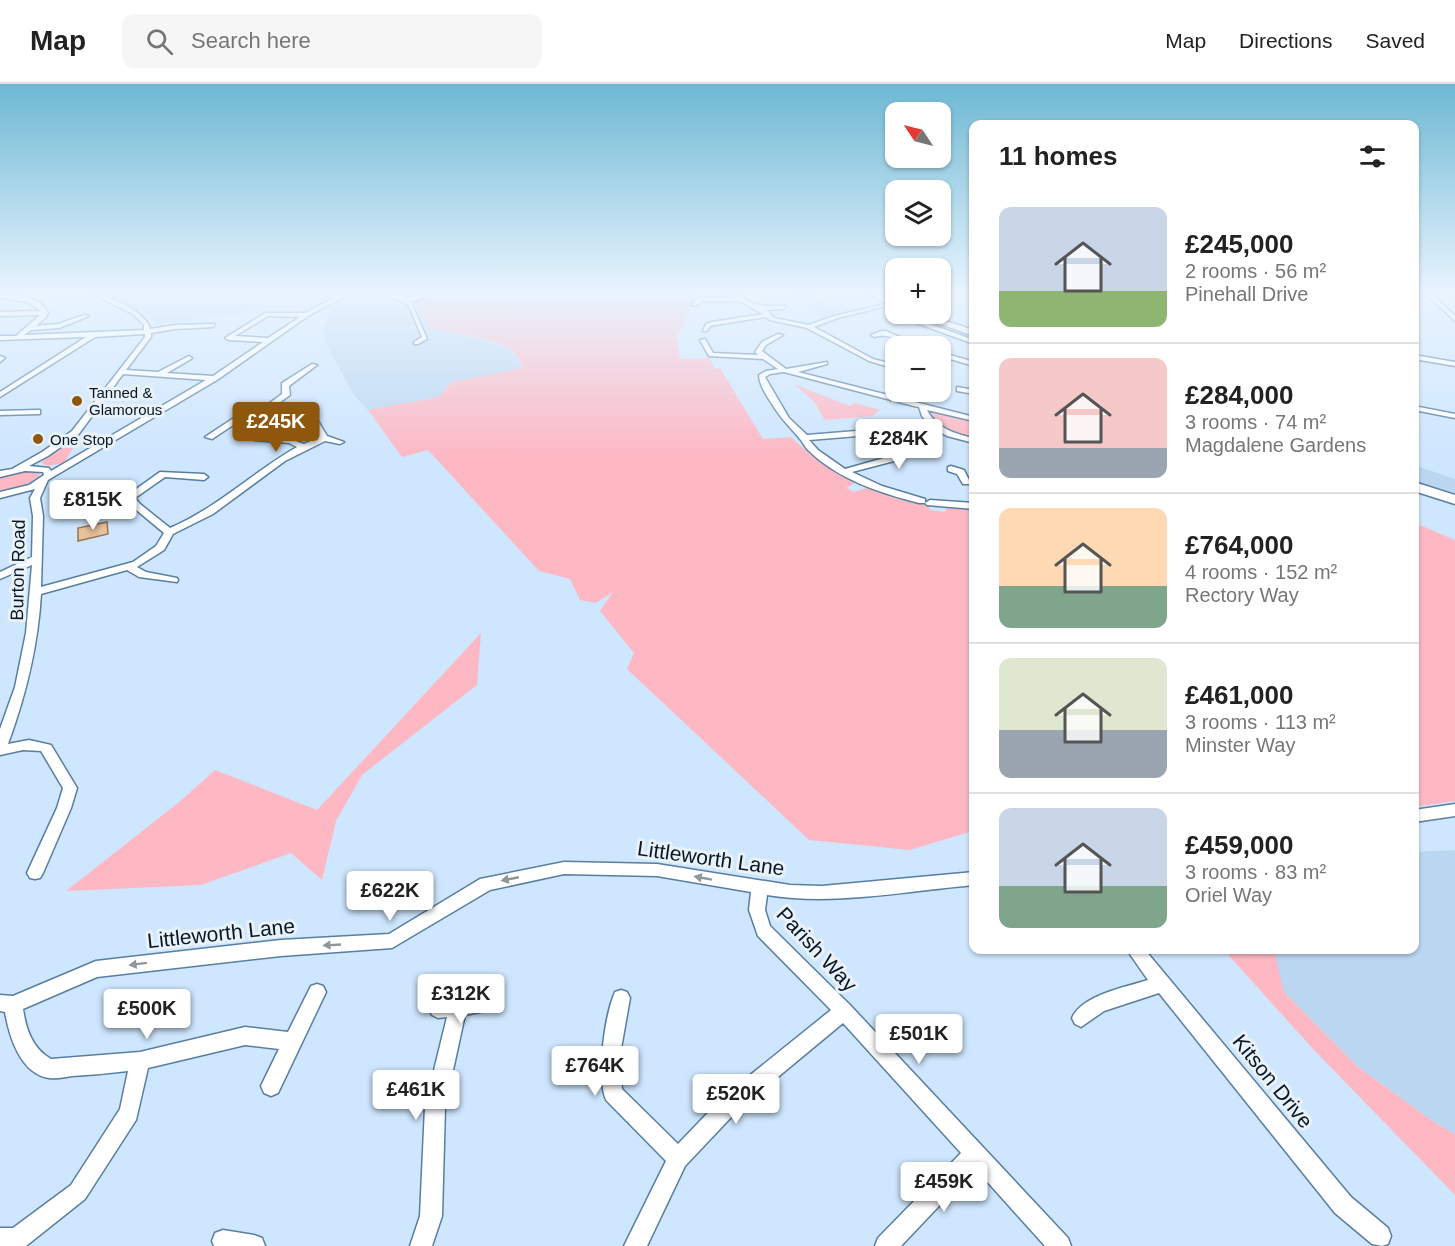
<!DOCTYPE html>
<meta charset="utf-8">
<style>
body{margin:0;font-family:Arial,sans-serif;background:#f6f6f6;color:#222;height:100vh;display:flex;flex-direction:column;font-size:22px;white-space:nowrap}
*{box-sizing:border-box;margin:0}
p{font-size:20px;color:#767676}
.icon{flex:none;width:33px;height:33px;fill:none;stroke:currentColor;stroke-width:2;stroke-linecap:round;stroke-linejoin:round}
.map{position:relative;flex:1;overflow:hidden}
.details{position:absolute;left:969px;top:36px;width:450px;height:834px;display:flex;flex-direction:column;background:#fff;border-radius:12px;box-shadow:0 2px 4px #0004}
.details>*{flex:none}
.needle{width:39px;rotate:305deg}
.controls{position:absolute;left:885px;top:18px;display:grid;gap:12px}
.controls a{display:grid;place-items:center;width:66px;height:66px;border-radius:12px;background:#fff;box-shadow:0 2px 4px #0004;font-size:30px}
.price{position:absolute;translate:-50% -51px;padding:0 14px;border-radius:6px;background:#fff;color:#222;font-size:20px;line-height:39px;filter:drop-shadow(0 2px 3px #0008)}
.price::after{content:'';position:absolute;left:50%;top:36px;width:18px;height:14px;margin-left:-9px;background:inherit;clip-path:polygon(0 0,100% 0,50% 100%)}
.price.active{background:#8e570b;color:#fff}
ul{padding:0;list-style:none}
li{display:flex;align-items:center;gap:18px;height:150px;padding:0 30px}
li+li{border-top:2px solid #e0e0e0}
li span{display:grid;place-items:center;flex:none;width:168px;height:120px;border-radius:12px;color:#555}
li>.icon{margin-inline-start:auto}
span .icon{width:72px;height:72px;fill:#fffc;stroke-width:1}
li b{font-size:26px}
h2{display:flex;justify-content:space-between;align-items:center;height:72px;padding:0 30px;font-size:26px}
header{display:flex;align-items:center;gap:36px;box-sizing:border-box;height:84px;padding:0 30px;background:#fff;border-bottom:2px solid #e0e0e0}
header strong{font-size:28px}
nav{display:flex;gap:33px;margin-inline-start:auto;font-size:21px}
.search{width:420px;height:54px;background:#f6f6f6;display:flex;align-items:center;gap:15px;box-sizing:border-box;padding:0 21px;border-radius:12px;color:#767676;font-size:22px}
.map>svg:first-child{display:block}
</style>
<header>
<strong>Map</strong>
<div class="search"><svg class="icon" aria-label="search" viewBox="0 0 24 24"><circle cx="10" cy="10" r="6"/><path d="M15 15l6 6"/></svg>Search here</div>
<nav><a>Map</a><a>Directions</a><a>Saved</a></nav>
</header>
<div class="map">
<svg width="1455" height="1162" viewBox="0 0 1455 1162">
<rect width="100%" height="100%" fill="#cee6fe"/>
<!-- built -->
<path fill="#bbd6f0" d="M 98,209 L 335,209 L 338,211 L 315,223 L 280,218 L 252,224 L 242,230 L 156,240 L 140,227 Z
M 355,209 L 429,209 L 425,215 L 429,245 L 441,245 L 507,263 L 517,273 L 522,285 L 452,298 L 438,313 L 368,326 L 354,311 L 325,258 L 324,244 L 331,220 Z
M 805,209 L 815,209 L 840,230 L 822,236 L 793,211 Z
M 1414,381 L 1455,395 L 1455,412 L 1415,398 Z
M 1455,766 L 1455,1050 L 1434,1038 L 1358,983 L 1283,908 L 1274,866 L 1414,866 L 1415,768 Z"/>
<!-- green -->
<path fill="#fdb8c4" d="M 429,209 L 697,209 L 677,254 L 680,275 L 710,274 L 714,285 L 720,284 L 763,355 L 791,353 L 811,371 L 855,399 L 846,404 L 854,408 L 866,404 L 930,421 L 929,426 L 945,428 L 946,424 L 973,426 L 973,747 L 910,766 L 809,756 L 627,585 L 634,569 L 600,527 L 613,508 L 596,519 L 580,516 L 570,495 L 539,487 L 428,366 L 402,373 L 368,326 L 438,313 L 452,298 L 522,284 C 520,277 516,269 509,264 C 498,257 444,245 429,245 L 420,228 L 418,218 Z
M 794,300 L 850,322 L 855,319 L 880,326 L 872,332 L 825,336 L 815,319 Z
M 932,326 L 973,337 L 973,355 C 959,352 933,345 929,328 Z
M 78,356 L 64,379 L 47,382 L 42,379 C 47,368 66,357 78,356 Z
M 23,387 L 38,388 L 40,393 L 29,402 L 0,408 L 0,393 Z
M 1415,439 L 1455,456 L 1455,717 L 1415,723 Z
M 481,549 L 477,601 L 362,691 L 336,737 L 322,796 L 291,769 L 201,801 L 66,807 L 178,719 L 215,686 L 317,726 Z
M 1224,866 L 1274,866 L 1284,908 L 1358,983 L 1434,1038 L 1455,1050 L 1455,1111 L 1313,965 Z"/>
<!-- building -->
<path fill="#e7c199" stroke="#987550" stroke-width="1.5" d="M 107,438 L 108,450 L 78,457 L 78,444 Z"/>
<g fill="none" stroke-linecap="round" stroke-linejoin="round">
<defs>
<path id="minor" d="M 90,209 C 105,209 148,229 150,245 L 175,241 L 215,240 L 213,243 L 175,245 L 151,249 L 151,253 L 126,286 L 158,288 L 189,272 L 192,274 L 191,275 L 167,289 L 213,292 L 263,258 L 228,256 L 225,254 L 265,229 L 305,229 L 344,209 L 352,209 L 308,232 L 217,296 L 48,396 L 40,414 L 43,432 L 41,503 L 133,478 L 156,462 L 164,449 L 134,424 L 125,413 L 160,388 L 204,390 L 208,393 L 204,396 L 165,393 L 135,414 L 140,420 L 170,444 C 217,424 253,388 297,363 L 289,359 L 254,356 L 250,354 L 251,352 L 290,355 L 304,360 L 319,353 L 309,335 L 301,330 L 259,324 L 212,355 L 205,353 L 255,320 L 267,321 L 282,310 L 282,299 L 312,280 L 317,281 L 289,302 L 290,311 L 275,322 L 306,326 L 315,332 L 327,352 L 344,358 L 340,360 L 325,357 L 285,377 L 213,430 L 173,450 L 164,466 L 137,483 L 146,488 L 177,494 L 178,496 L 177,498 L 139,493 L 127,486 L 41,510 C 38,562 26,611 8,660 L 29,656 L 51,661 L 77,704 L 71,724 L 43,789 L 40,794 L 35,795 L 30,794 L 27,789 L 57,724 L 63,704 L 41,667 L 23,666 L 0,671 L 0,645 L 15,603 L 26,549 L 32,481 L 0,495 L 0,488 L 32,473 L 33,432 L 30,414 L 35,405 L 0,414 L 0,408 L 29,401 L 44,391 L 43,388 L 25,387 L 0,393 L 0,387 L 12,385 L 42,368 L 72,347 L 145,253 L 145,250 L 95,253 L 0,313 L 0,308 L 86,253 L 0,256 L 0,252 L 16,252 L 40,231 L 0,232 L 0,228 L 41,227 L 28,218 L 0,214 L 0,210 C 16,212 41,212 48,229 L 45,234 L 36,242 L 58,240 L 84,231 L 89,232 L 59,244 L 31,246 L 24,251 L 144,246 L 144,241 L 133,230 ZM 268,232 L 300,233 L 268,254 L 235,252 ZM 123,290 L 206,296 L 51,387 L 49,384 L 29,382 L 48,372 L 78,351 Z
M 383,209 C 399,209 401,217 417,212 L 415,209 L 421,209 L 423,214 L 411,218 L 427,255 L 418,260 L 414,260 L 414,258 L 422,253 L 408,220 Z
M 734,209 L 740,209 C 751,225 770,221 786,222 L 784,225 L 767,226 L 774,234 L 809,241 L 834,232 L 894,218 L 894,220 L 838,234 L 814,243 L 873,275 L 896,281 L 896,285 L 869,277 L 807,244 L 770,236 L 766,233 L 715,241 L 710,242 L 707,247 L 703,247 L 706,240 L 712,238 L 763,230 L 740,217 L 702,217 L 696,222 L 691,221 L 698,214 L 737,213 Z
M 1425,209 L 1431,209 L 1455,232 L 1455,237 Z
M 896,228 L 974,256 L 974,260 L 894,231 Z
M 882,247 L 886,247 L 920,262 C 902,264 894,247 874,253 L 871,251 Z
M 778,250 L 783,251 L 766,261 L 762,267 L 786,285 L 827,278 L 827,280 L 798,288 L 974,333 L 974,337 L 927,326 C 936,344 955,350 974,354 L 974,359 L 947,352 L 935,345 L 890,349 L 901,367 L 898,376 L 852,388 L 882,402 L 925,415 L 925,419 L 919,419 C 880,409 837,395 808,366 C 804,362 803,358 800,355 C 791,344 782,336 774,323 C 768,314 759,301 759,291 L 766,287 L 778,285 L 763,275 L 709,272 L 700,256 L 705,255 L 713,269 L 758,271 L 755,268 L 762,258 ZM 784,288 L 914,322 L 919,323 L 922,332 L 930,341 L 807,351 L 789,334 L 765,293 L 770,290 ZM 882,350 L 893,367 L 891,372 L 845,385 L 818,366 L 809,356 Z
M 940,268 L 974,278 L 974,282 L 940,272 Z
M 1414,271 L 1455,278 L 1455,282 L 1414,275 Z
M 0,272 L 5,274 L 0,278 Z
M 957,303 L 974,306 L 974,310 L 957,307 Z
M 1414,322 L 1455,330 L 1455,334 L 1414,326 Z
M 37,326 L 40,326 L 40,330 L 0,331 L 0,327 Z
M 951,382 L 964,386 L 970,398 L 969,400 L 963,400 L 957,390 L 948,387 L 948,383 Z
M 930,416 L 974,419 L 974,425 L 927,421 L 925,419 Z
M 1455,720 L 1455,732 L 1414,738 L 1414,726 Z
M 564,778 L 657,780 L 790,801 L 822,802 L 974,788 L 974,801 C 907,807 833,822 767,811 L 765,826 L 770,842 L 850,921 L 1068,1154 L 1071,1162 L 1045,1162 L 975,1084 L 901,1162 L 875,1162 L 878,1154 L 961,1069 L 843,939 L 737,1027 L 685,1082 L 647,1162 L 624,1162 L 666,1077 L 606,1016 C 596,992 605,931 615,908 L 621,906 L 627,908 L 630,914 L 619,976 L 622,1005 L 678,1060 L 723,1013 L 831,926 L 758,852 L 749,826 L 751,808 L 657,792 L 564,790 L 490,806 L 392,864 L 281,872 L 97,893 L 23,925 C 26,945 32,964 51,975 L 140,968 L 245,943 L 288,948 L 311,902 L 317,900 L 323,902 L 326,908 L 278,1009 L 271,1012 L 264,1009 L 261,1002 L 279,965 L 245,961 L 148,984 L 136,1036 L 85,1115 L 26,1162 L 0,1162 L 0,1144 L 13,1144 L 71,1101 L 120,1025 L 128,987 C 110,989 91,991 72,992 C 65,993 56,995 49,994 C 20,990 9,951 5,928 L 0,927 L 0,911 L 13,912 L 96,877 L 281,856 L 389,850 L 480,795 Z
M 1127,866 L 1145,866 L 1351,1113 L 1388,1144 L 1391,1152 L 1388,1160 L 1382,1162 L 1372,1160 L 1335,1129 L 1159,909 L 1104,927 L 1081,943 L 1075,940 L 1072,934 C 1082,911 1126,903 1148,896 Z
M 479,913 L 485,915 L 488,921 L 485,927 L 465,931 L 445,1023 L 442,1132 L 432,1162 L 410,1162 L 420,1132 L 425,1023 L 447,933 L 438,934 L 432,931 L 429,925 L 432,919 L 438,916 Z
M 223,1146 L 254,1151 L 262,1154 L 265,1162 L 214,1162 L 212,1157 L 215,1149 Z"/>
<path id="highway" d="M 866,209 L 877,209 L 896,217 L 896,224 Z
M 912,230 L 924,230 L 974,246 L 974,252 Z
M 1414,398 L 1455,411 L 1455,420 L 1414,407 Z"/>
</defs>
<!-- minor casing -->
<use href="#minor" stroke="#587ea1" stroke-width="3"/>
<!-- highway casing -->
<use href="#highway" stroke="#587ea1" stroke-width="3"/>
<!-- minor -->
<use href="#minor" fill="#fff" fill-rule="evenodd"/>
<!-- highway -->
<use href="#highway" fill="#fff" fill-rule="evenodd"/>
</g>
<!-- one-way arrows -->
<defs><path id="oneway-solid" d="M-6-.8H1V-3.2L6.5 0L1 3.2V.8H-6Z" transform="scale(1.5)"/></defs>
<g fill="#90979c">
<use href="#oneway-solid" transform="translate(703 794) rotate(-170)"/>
<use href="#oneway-solid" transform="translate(510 795) rotate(169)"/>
<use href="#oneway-solid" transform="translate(332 861) rotate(177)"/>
<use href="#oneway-solid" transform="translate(138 880) rotate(173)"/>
</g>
<!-- sky -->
<linearGradient id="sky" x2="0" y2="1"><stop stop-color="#6db8d3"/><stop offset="0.56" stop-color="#e9f4ff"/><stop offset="1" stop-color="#e9f4ff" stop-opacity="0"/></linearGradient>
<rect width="1455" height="372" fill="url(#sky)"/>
<!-- markers -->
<g fill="#8e570b" stroke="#e9f1f9" stroke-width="2">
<circle cx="77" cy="317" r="6"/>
<circle cx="38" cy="355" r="6"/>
</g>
<g text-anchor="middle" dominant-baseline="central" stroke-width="6" stroke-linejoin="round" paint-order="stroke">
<!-- far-poi labels -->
<g font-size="15" fill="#081724" stroke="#e9f1f9" text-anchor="start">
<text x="89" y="308">Tanned &amp;<tspan x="89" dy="17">Glamorous</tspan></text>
<text x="50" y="355">One Stop</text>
</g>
<!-- street labels -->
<g font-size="18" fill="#081724" stroke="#e9f1f9">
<text transform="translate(18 486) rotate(-89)">Burton Road</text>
</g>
<!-- near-street labels -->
<g font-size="21" fill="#081724" stroke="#e9f1f9">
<text transform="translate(711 774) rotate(8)">Littleworth Lane</text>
<text transform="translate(221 849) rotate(-6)">Littleworth Lane</text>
<text transform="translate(817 865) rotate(47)">Parish Way</text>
<text transform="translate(1273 997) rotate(51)">Kitson Drive</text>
</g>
</g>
</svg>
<div class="controls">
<a><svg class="needle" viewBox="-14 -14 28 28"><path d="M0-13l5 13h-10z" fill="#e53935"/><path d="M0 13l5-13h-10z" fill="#767676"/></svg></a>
<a><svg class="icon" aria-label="layers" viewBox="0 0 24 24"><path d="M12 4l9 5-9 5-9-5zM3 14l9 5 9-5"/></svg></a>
<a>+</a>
<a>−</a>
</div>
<b class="price active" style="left:276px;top:369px">£245K</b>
<b class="price" style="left:899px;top:386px">£284K</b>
<b class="price" style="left:93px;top:447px">£815K</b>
<b class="price" style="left:390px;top:838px">£622K</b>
<b class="price" style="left:461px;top:941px">£312K</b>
<b class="price" style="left:147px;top:956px">£500K</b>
<b class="price" style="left:919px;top:981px">£501K</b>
<b class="price" style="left:595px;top:1013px">£764K</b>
<b class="price" style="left:416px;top:1037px">£461K</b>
<b class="price" style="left:736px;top:1041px">£520K</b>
<b class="price" style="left:944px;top:1129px">£459K</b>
<section class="details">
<h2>11 homes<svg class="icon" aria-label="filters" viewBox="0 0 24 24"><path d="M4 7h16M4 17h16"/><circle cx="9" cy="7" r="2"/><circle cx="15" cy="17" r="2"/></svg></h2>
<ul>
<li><span style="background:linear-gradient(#c9d6e8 70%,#8fb573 0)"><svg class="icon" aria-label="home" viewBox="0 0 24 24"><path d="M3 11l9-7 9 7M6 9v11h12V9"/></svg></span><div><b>£245,000</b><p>2 rooms · 56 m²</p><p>Pinehall Drive</p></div></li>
<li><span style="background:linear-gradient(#f6c9c9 75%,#9aa5b1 0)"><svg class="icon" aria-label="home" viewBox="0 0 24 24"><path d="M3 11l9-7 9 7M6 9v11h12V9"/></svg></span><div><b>£284,000</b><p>3 rooms · 74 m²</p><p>Magdalene Gardens</p></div></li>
<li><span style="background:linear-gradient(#ffd9b3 65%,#7fa58c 0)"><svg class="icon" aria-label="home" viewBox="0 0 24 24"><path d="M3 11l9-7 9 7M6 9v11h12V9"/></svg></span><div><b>£764,000</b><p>4 rooms · 152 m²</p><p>Rectory Way</p></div></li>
<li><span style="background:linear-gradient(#dfe7d0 60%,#9aa5b1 0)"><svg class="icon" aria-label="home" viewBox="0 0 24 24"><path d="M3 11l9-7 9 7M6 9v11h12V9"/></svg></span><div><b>£461,000</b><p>3 rooms · 113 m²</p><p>Minster Way</p></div></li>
<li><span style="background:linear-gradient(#c9d6e8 65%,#7fa58c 0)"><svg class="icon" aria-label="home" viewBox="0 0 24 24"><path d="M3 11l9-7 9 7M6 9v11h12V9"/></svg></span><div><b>£459,000</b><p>3 rooms · 83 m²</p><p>Oriel Way</p></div></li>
</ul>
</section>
</div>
